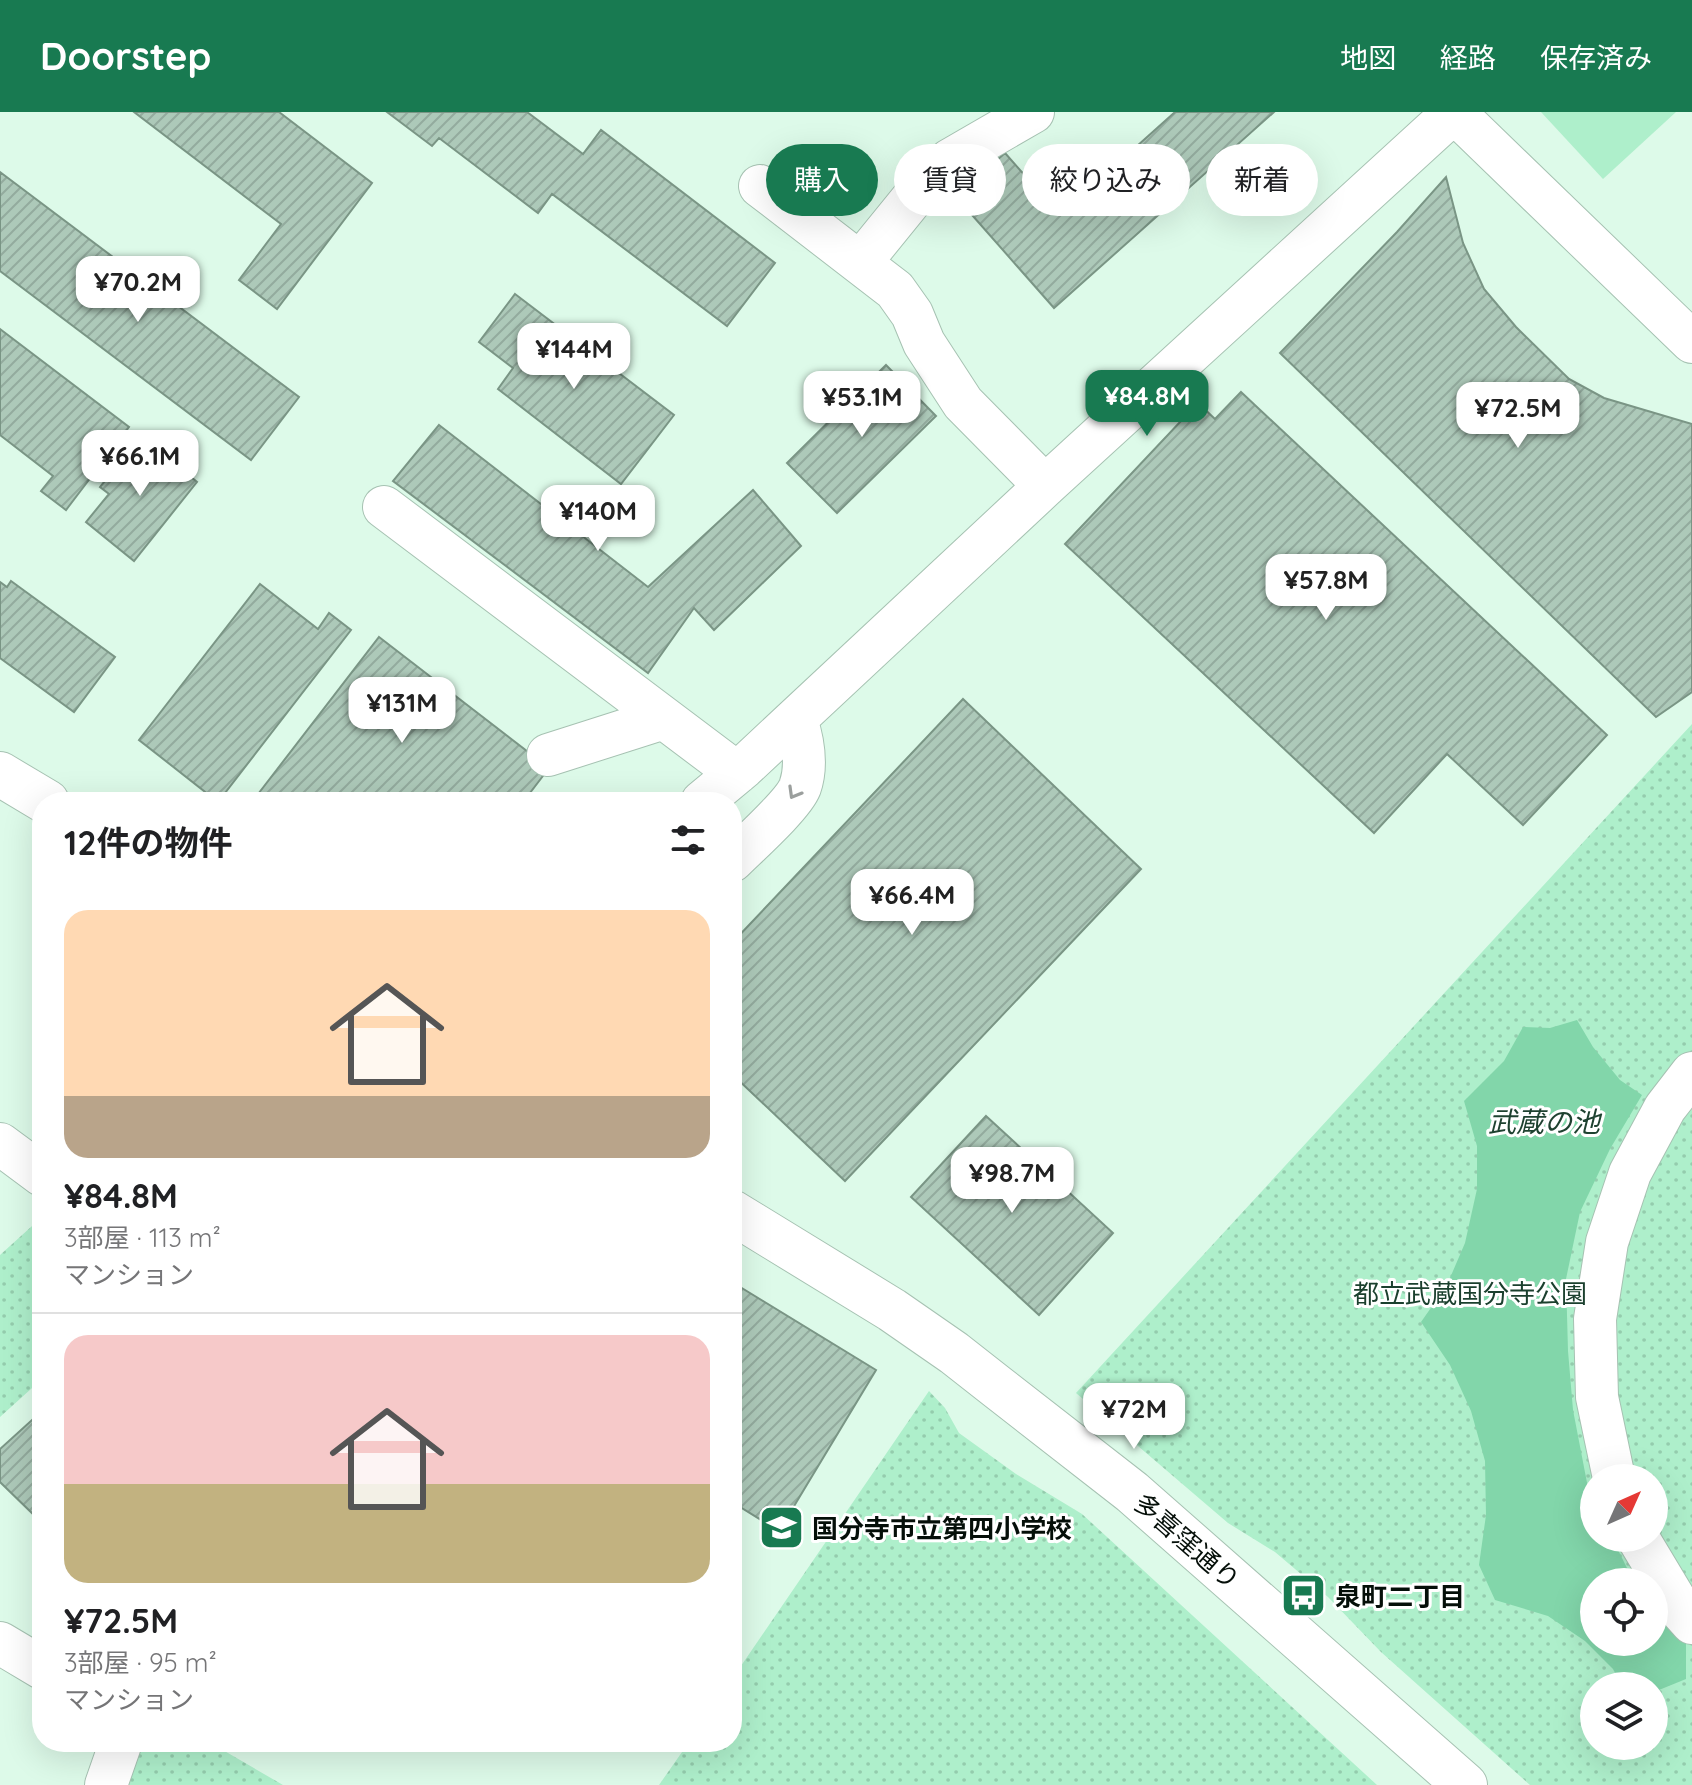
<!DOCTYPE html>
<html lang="ja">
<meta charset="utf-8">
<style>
body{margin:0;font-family:Quicksand,"Noto Sans JP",sans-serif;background:#f6f6f6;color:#202124;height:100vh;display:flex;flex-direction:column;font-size:30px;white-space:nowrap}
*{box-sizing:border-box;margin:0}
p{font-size:26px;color:#757577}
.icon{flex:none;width:44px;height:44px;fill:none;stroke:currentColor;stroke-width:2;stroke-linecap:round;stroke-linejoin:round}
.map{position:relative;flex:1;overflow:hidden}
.sheet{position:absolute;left:32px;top:680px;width:710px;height:960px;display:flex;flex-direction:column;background:#fff;border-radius:32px;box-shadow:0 8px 32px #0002}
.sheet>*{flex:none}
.guide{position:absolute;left:766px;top:32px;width:760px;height:72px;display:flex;gap:16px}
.needle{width:52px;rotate:45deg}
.controls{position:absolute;left:1580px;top:1352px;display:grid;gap:16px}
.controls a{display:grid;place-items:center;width:88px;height:88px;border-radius:50%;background:#fff;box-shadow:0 8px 32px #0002;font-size:40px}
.price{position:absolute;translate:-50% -68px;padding:0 18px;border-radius:16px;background:#fff;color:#222;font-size:26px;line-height:52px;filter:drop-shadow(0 2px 4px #0008)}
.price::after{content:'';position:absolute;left:50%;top:48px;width:24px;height:18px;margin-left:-12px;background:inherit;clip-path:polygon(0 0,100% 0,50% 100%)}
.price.selected{background:#187a51;color:#fff}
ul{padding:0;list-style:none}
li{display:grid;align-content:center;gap:16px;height:424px;padding:0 32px}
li+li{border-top:2px solid #e0e0e0}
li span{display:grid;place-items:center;height:248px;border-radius:24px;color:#555}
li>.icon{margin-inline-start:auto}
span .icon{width:144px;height:144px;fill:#fffc;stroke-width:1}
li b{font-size:34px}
h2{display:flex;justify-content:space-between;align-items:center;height:96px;padding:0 32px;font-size:34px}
.tag{padding:0 28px;border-radius:36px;background:#fff;box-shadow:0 8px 32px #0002;font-size:28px;line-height:72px}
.tag.selected{background:#187a51;color:#fff}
header{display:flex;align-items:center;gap:48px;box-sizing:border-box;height:112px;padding:0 40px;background:#187a51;color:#fff}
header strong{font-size:38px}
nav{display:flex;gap:44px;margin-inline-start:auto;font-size:28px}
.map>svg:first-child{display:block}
</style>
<header>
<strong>Doorstep</strong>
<nav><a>地図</a><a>経路</a><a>保存済み</a></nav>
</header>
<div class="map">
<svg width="1692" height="1673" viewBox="0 0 1692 1673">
<defs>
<pattern id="park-dots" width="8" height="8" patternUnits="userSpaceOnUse" patternTransform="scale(2)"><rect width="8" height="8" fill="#aeefcb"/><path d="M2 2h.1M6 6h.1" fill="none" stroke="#94ccad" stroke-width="1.8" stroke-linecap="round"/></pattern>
<pattern id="building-hatch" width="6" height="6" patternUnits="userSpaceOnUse" patternTransform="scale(2)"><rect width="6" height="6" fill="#adc9b9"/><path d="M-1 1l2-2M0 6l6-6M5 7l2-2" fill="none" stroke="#93ab9e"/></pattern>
</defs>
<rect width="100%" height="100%" fill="#ddfae9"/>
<!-- park -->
<path fill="url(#park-dots)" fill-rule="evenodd" d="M 1692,612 L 1692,1673 L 1530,1673 L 1381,1540 L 1328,1485 L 1275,1440 L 1228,1411 L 1076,1281 ZM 1594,1366 L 1654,1366 L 1654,1426 L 1594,1426 ZM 1594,1470 L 1654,1470 L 1654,1530 L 1594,1530 ZM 1594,1574 L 1654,1574 L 1654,1634 L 1594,1634 Z
M 42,1105 L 42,1267 L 0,1305 L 0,1143 Z
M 929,1279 L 945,1296 L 959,1321 L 1016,1362 L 1082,1402 L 1377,1673 L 659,1673 L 689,1630 L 732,1630 L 732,1567 Z
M 121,1630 L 209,1630 L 283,1673 L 106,1673 Z"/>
<!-- pitch -->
<path fill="#aeefcb" d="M 1541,0 L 1676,0 L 1603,67 Z"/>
<!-- water -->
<path fill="#82d6aa" d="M 1577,908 L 1593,935 L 1620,968 L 1642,983 L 1610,1037 L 1580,1100 L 1566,1167 L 1568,1239 L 1573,1298 L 1588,1376 L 1594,1388 L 1594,1426 L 1612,1426 L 1634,1470 L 1594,1470 L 1594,1530 L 1654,1530 L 1654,1493 L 1686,1529 L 1686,1567 L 1654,1580 L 1654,1574 L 1622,1574 L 1613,1557 L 1585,1529 L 1548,1504 L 1495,1488 L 1479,1453 L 1486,1403 L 1485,1349 L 1471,1299 L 1450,1253 L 1421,1210 L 1447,1173 L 1465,1131 L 1477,1077 L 1477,1034 L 1464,989 L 1504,949 L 1523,915 L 1550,916 Z"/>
<!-- building -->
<path fill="url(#building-hatch)" stroke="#7a9585" stroke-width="2" d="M 134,0 L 279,0 L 372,71 L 277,197 L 239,168 L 281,112 Z
M 387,0 L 527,0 L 583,42 L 601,18 L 775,151 L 727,214 L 552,82 L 538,101 L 439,26 L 432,34 Z
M 1175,0 L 1274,0 L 1054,196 L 965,95 L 987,75 L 978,65 L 1005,41 L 1060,103 Z
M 0,60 L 299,285 L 251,348 L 0,159 Z
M 1446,65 L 1463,131 L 1484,177 L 1516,215 L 1569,267 L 1604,286 L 1692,312 L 1692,580 L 1656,605 L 1280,241 L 1397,120 Z
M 515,182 L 674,303 L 621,372 L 498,277 L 513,256 L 479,230 Z
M 0,217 L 129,315 L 66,398 L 41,379 L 53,364 L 0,323 Z
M 886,253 L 936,304 L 837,401 L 787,351 Z
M 1241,280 L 1607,623 L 1523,713 L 1447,642 L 1374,721 L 1065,432 L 1198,291 L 1215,307 Z
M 439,313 L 648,475 L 753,378 L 801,434 L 714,518 L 694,496 L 648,561 L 393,369 Z
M 141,324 L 197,370 L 134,449 L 86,410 L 109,382 L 100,375 Z
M 11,469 L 115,545 L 74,600 L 0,546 L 0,470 L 7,475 Z
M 260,472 L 318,517 L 329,501 L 351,518 L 218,690 L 139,628 Z
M 379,525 L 549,656 L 523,690 L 261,690 L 255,686 Z
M 963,587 L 1141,757 L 845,1069 L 732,962 L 732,831 Z
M 986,1004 L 1113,1121 L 1039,1203 L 911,1085 Z
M 732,1170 L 876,1258 L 779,1419 L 732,1390 Z
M 42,1299 L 42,1399 L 36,1405 L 0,1370 L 0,1337 Z"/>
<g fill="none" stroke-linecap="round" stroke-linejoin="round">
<defs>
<path id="minor" d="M 760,74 L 895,178 L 912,202 L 924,231 L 963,291 L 1045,374
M 860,151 L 925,71 L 950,48 L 1033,0
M 384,395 L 737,661
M 548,643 L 664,606
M 702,690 L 744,655 L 1045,374 L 1454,0 L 1692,230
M 732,749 C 748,733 793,693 800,675 C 808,652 803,628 796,607
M 0,1032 L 42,1063
M 1614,1366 L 1597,1285 L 1595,1207 L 1607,1130 L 1630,1061 L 1665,996 L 1692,961
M 1638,1426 L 1683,1501 L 1692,1511
M 0,1531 L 42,1556
M 106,1673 L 121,1630"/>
<path id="major" d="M 0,662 L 47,690
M 732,1100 L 892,1198 L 954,1241 L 996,1274 L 1132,1380 L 1465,1673"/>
</defs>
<!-- minor casing -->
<use href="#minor" stroke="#a6c2b2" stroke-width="44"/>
<!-- major casing -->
<use href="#major" stroke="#a6c2b2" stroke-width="46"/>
<!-- minor -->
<use href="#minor" stroke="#fff" stroke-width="42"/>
<!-- major -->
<use href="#major" stroke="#fff" stroke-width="44"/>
</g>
<!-- one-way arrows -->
<defs><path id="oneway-chevron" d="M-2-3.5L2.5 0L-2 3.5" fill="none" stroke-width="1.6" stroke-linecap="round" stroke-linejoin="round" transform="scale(2)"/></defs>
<use stroke="#9b9f9d" href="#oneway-chevron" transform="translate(794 681) rotate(120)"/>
<!-- icons -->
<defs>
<symbol id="school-square" viewBox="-11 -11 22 22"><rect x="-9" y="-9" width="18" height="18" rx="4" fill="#187a51" stroke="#fff"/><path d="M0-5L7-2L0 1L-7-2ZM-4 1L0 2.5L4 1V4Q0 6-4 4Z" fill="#fff"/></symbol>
<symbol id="bus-square" viewBox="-11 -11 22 22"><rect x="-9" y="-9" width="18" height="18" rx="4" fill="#187a51" stroke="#fff"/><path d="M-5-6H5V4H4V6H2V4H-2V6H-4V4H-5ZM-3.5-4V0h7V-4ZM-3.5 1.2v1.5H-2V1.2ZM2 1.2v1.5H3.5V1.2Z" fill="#fff"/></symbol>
</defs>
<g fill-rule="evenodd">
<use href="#school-square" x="756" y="1390" width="51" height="51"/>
<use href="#bus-square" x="1278" y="1458" width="51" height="51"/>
</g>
<g text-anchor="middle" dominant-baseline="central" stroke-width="6" stroke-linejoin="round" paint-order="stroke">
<!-- park labels -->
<g font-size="26" fill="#1b402e" stroke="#fff">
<text x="1470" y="1181">都立武蔵国分寺公園</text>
</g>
<!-- poi labels -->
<g font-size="26" font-weight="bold" fill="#050f09" stroke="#fff" text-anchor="start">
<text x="812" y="1416">国分寺市立第四小学校</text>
<text x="1335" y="1484">泉町二丁目</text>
</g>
<!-- street labels -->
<g font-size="26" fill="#050f09" stroke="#fff">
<text transform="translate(1187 1429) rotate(41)">多喜窪通り</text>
</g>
<!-- water labels -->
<g font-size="28" font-style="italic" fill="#1e4230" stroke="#fff">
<text x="1544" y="1009">武蔵の池</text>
</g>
</g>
</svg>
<div class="controls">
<a><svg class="needle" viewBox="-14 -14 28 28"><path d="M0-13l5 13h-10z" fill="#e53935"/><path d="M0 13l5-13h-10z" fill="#757577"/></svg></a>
<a><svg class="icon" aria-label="locate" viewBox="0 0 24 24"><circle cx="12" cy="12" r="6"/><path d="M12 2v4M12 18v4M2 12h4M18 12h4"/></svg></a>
<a><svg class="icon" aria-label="layers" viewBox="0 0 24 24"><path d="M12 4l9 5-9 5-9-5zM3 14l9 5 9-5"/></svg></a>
</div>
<b class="price" style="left:138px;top:212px">¥70.2M</b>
<b class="price" style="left:574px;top:279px">¥144M</b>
<b class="price selected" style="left:1147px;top:326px">¥84.8M</b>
<b class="price" style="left:862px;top:327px">¥53.1M</b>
<b class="price" style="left:1518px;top:338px">¥72.5M</b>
<b class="price" style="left:140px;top:386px">¥66.1M</b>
<b class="price" style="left:598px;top:441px">¥140M</b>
<b class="price" style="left:1326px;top:510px">¥57.8M</b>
<b class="price" style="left:402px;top:633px">¥131M</b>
<b class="price" style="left:912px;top:825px">¥66.4M</b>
<b class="price" style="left:1012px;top:1103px">¥98.7M</b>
<b class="price" style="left:1134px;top:1339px">¥72M</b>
<div class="guide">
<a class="tag selected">購入</a>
<a class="tag">賃貸</a>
<a class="tag">絞り込み</a>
<a class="tag">新着</a>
</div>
<section class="sheet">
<h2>12件の物件<svg class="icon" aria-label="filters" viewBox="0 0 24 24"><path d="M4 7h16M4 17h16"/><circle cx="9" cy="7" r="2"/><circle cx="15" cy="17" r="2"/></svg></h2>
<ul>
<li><span style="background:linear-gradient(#ffd9b3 75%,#b9a48a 0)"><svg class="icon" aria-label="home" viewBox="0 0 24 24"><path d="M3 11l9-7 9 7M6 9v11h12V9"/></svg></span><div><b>¥84.8M</b><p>3部屋 · 113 m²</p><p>マンション</p></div></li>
<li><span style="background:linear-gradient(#f6c9c9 60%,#c2b280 0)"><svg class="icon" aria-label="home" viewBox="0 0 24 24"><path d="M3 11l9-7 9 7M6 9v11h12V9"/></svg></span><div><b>¥72.5M</b><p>3部屋 · 95 m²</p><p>マンション</p></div></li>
</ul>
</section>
</div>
